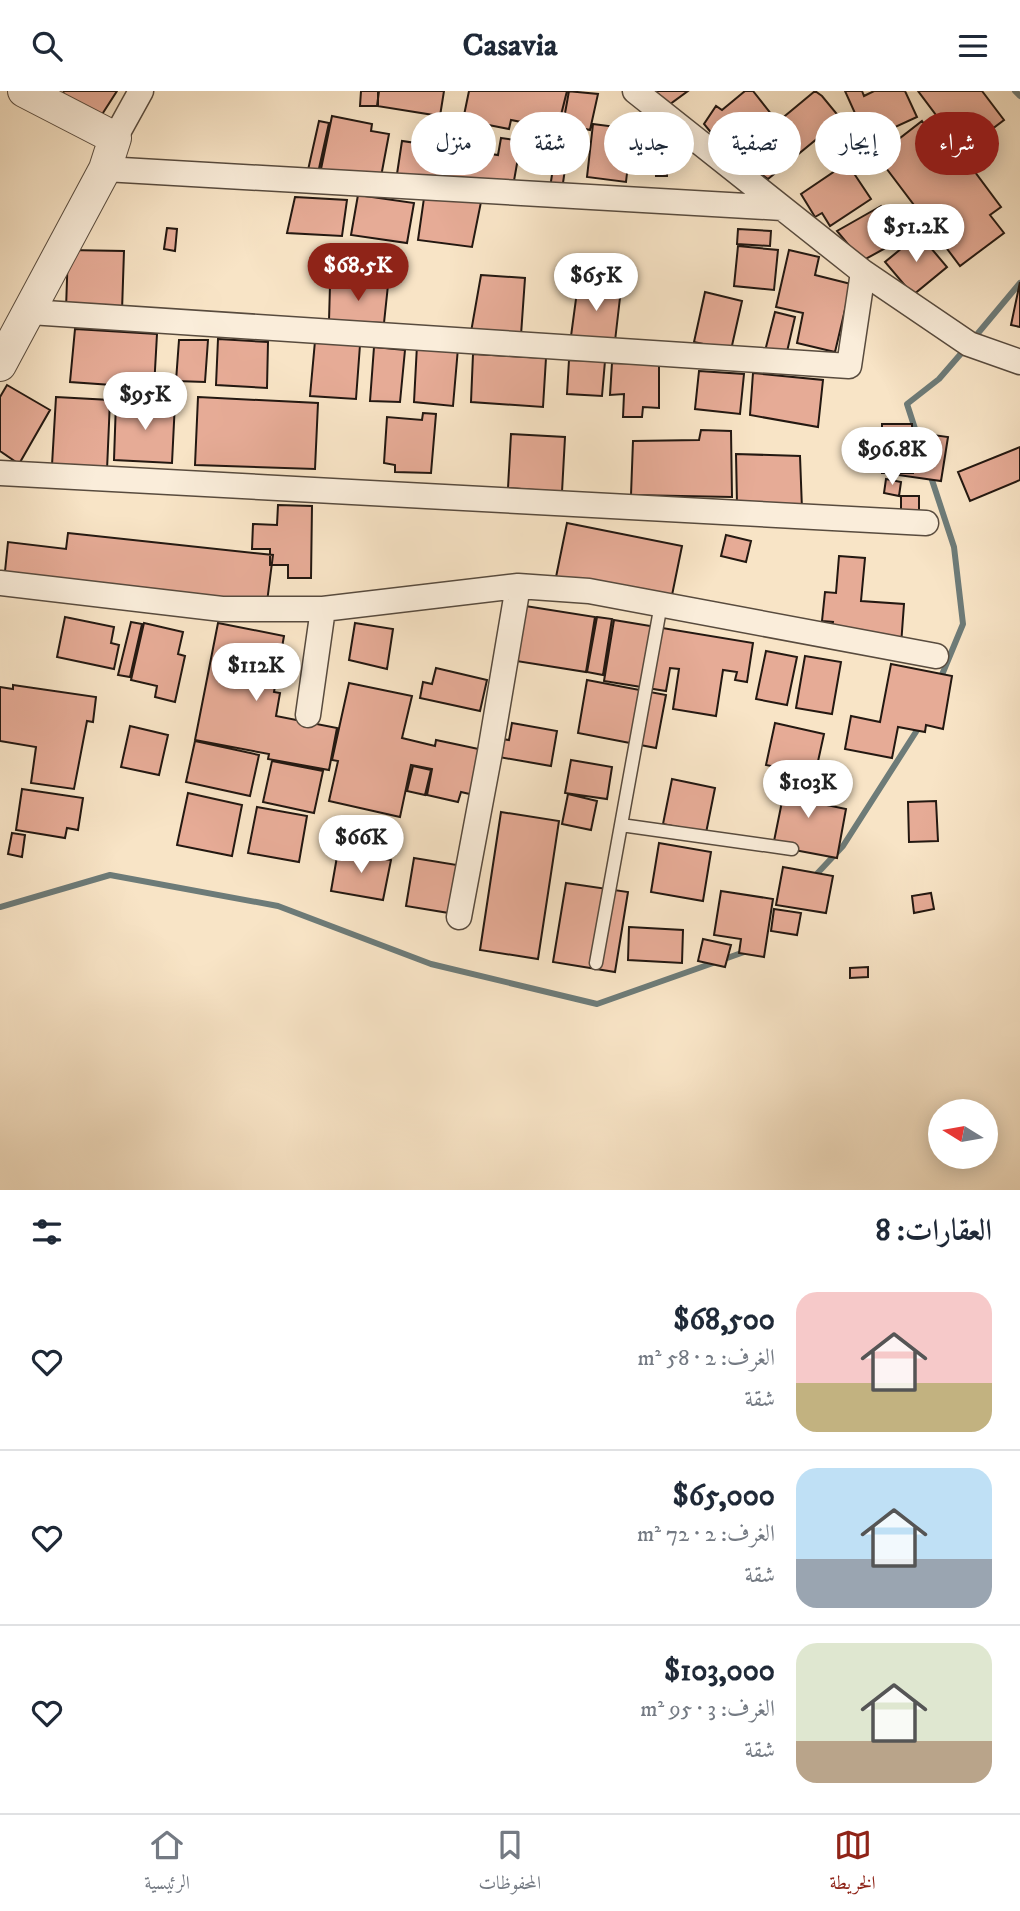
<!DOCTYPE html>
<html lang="ar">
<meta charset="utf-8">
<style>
body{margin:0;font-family:"IM FELL DW Pica",Amiri,serif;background:#f6f6f7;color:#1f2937;direction:rtl;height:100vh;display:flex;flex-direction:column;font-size:26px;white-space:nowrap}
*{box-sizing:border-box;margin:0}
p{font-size:23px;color:#747a83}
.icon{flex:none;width:38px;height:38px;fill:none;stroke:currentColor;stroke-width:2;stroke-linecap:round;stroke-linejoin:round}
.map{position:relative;height:1099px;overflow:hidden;direction:ltr}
.panel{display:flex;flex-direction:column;background:#fff;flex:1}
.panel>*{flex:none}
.banner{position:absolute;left:21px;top:21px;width:978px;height:63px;direction:rtl;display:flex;gap:14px}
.needle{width:46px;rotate:281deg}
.fabs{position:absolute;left:928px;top:1008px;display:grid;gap:14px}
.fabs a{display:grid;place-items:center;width:70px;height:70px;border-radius:50%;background:#fff;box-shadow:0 4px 18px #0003;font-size:35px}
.price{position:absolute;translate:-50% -60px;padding:0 16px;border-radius:24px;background:#fff;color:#222;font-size:23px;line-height:46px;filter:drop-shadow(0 2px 4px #0008)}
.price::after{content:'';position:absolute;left:50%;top:42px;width:21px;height:16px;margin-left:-10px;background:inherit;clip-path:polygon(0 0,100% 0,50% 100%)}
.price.on{background:#8f2418;color:#fff}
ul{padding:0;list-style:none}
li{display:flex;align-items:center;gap:21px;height:175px;padding:0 28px}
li+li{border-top:2px solid #e0e1e3}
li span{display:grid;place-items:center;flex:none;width:196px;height:140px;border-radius:21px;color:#555}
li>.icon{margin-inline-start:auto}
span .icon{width:84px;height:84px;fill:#fffc;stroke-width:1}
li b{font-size:30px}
h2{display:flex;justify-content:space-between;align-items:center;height:84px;padding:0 28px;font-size:30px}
.pill{padding:0 24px;border-radius:32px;background:#fff;box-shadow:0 4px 18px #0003;font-size:24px;line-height:63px}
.pill.on{background:#8f2418;color:#fff}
header{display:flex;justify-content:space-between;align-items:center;height:91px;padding:0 28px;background:#fff;font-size:32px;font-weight:700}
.tab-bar{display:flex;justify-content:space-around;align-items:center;height:98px;border-top:2px solid #e0e1e3;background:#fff;font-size:19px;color:#747a83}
.tab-bar a{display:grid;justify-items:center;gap:4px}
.tab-bar .on{color:#8f2418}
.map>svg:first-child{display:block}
</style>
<header><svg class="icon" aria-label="menu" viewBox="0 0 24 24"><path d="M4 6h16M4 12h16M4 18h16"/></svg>Casavia<svg class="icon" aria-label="search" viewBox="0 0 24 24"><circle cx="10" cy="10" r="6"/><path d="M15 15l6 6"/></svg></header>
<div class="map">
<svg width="1020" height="1099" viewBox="0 0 1020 1099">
<rect width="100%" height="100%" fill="#f8e4c6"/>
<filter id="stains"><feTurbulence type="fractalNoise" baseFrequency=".00286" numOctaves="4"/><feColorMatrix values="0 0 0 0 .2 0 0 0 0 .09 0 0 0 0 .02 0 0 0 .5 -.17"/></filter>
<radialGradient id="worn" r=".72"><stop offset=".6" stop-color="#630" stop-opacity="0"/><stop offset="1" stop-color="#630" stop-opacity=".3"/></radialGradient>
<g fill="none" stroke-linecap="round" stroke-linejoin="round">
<!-- stream -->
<path stroke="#6d7b78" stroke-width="6" d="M 1015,0 L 1020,5
M 974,247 L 1020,192
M 918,347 L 907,313 L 939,288 L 965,258
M 930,383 L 954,456 L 963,533 L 939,591
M 813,787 L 843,755 L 921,633
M 0,816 L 110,784 L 278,815 L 431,873 L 597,913 L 747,860"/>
</g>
<!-- building -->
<path fill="#e6ab96" stroke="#231811" stroke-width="2" d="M 64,0 L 117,0 L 101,25 L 62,4 Z
M 361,0 L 378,0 L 378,15 L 360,15 Z
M 379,0 L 444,0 L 440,25 L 377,15 Z
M 469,0 L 569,0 L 562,39 L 511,29 L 509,38 L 463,29 Z
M 567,0 L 598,3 L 590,39 L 559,32 Z
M 654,0 L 688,0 L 666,16 Z
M 745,0 L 753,0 L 772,24 L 780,29 L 815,0 L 822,5 L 841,28 L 768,88 L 758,81 L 735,53 L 726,60 L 704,33 L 716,15 L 722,19 Z
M 845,0 L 862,0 L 864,5 L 874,0 L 905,0 L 917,26 L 867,49 Z
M 918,0 L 982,0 L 1004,29 L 963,60 Z
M 332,25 L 372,33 L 371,40 L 389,43 L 380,91 L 321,78 Z
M 319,30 L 329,32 L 318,82 L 308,79 Z
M 922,30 L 953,72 L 963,65 L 1001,116 L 990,124 L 1004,142 L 960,175 L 877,65 Z
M 593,33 L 632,38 L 626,91 L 587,86 Z
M 501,47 L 521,50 L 512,101 L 397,83 L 402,50 L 498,64 Z
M 656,69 L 668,69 L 667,85 L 656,85 Z
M 847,72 L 871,108 L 830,135 L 822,122 L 815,126 L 801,103 Z
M 553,77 L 565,78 L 562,99 L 550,97 Z
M 358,104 L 414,112 L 407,152 L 351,144 Z
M 295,106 L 347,109 L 342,145 L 287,142 Z
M 424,107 L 481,111 L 472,156 L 418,149 Z
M 881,115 L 900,149 L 862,170 L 837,140 Z
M 167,137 L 177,138 L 175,160 L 164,158 Z
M 738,138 L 771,140 L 770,155 L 737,153 Z
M 919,143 L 947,176 L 913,204 L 885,171 Z
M 738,155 L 778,159 L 774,199 L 734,195 Z
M 68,159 L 124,160 L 122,220 L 66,218 Z
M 789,159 L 819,166 L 815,184 L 851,193 L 835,261 L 797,252 L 803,222 L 776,216 Z
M 481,184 L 525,187 L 521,244 L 471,241 Z
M 1020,191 L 1020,236 L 1011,234 Z
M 578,193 L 621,198 L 615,250 L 571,245 Z
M 330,194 L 388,194 L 384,232 L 329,230 Z
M 705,201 L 742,210 L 731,259 L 694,251 Z
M 775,221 L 795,226 L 786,265 L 765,260 Z
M 75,238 L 157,243 L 154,297 L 70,291 Z
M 218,248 L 268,251 L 267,297 L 216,294 Z
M 179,249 L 208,249 L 205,291 L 176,290 Z
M 315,250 L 360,254 L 356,308 L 310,305 Z
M 417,254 L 458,257 L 453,315 L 414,311 Z
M 374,256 L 405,259 L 400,311 L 370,310 Z
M 473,263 L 546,267 L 543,316 L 471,311 Z
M 569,269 L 605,270 L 602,305 L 567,303 Z
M 612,272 L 659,273 L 659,317 L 643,316 L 642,326 L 623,326 L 624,303 L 610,304 Z
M 699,280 L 744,283 L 740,323 L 695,318 Z
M 753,282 L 823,289 L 818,336 L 750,324 Z
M 7,294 L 50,319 L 19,373 L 0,360 L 0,306 Z
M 56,306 L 110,309 L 107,379 L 52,374 Z
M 198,306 L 318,312 L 315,378 L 195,374 Z
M 116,311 L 175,311 L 172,372 L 114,369 Z
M 423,322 L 436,323 L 431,382 L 395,381 L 395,374 L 384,372 L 387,326 L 422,329 Z
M 882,333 L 912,333 L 913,382 L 882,382 Z
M 701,339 L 731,340 L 732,406 L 631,404 L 633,350 L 699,349 Z
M 904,340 L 948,346 L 941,390 L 898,384 Z
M 511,343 L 565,346 L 562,401 L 508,397 Z
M 1020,356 L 1020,389 L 970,410 L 958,381 Z
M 736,363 L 800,365 L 802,418 L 737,413 Z
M 886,388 L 901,391 L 899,405 L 884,402 Z
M 901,405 L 919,405 L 919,425 L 901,425 Z
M 278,414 L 312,415 L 311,487 L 288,487 L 288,474 L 270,474 L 270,458 L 252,458 L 253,433 L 277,434 Z
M 567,432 L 682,455 L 670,514 L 555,491 Z
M 68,442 L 273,464 L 266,519 L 4,490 L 8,451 L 66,458 Z
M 726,444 L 751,450 L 746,471 L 721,465 Z
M 839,465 L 865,467 L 861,510 L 904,513 L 901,554 L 831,542 L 833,531 L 822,530 L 825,501 L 836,502 Z
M 519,514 L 595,526 L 586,581 L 510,569 Z
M 65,526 L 114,536 L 111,552 L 119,554 L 114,578 L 57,566 Z
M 597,526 L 612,528 L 603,584 L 587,581 Z
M 614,529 L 753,552 L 747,591 L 735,589 L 737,581 L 723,579 L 716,625 L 673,618 L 679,578 L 670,577 L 666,600 L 604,590 Z
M 131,531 L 142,533 L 130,586 L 118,584 Z
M 144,532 L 183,541 L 178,563 L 185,565 L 175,611 L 155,606 L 157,595 L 131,589 Z
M 218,532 L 284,545 L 274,601 L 280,602 L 276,625 L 337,637 L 329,679 L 268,668 L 269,663 L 195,649 Z
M 355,532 L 393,538 L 387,578 L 349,569 Z
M 766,560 L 797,566 L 787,614 L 756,608 Z
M 805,565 L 841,571 L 832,623 L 796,617 Z
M 891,573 L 952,585 L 943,638 L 926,634 L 925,641 L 898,636 L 892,667 L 845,658 L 851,625 L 880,631 Z
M 436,577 L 487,589 L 480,620 L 420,607 L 423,591 L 432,593 Z
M 587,589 L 666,604 L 656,657 L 578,642 Z
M 349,592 L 412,605 L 402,647 L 435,655 L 436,649 L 488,660 L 478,705 L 461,701 L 458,711 L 427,704 L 432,678 L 411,674 L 400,726 L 329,710 L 338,670 L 332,669 Z
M 13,594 L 96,606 L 93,631 L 87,630 L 74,698 L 31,692 L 36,656 L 0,650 L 0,596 L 13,598 Z
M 512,632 L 557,640 L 551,675 L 499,666 L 502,648 L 509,649 Z
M 775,632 L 824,643 L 815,684 L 766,674 Z
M 130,635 L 168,644 L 159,684 L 121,676 Z
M 195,650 L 259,664 L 250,705 L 186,691 Z
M 571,669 L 612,676 L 607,708 L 565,702 Z
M 272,670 L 323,680 L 314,722 L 263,711 Z
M 413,675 L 431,679 L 425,704 L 407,700 Z
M 788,681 L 817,687 L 812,711 L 846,718 L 837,767 L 773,755 Z
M 672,688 L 715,697 L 706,742 L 663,733 Z
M 22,698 L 83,707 L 78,739 L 67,737 L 65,747 L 16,739 Z
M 188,702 L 242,714 L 232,765 L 177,754 Z
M 568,703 L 597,710 L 591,739 L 562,733 Z
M 936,710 L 938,750 L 909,751 L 908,711 Z
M 257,716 L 307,725 L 299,771 L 248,762 Z
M 501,721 L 559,730 L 538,868 L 480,859 Z
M 379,735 L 394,738 L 391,750 L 377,747 Z
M 12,742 L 25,744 L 22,766 L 8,763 Z
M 659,752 L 711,761 L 703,810 L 651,801 Z
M 338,760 L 391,769 L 383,809 L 331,800 Z
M 414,767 L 463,775 L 455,823 L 406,815 Z
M 783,776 L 833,785 L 826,822 L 776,814 Z
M 566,792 L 628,801 L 615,881 L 553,871 Z
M 721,800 L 773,808 L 764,866 L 739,862 L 741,848 L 714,844 Z
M 931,802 L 934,818 L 914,822 L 912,805 Z
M 774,818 L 801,822 L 797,844 L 771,840 Z
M 629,836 L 683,839 L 682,872 L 628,869 Z
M 703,848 L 731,854 L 725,876 L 698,870 Z
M 868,876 L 868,886 L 850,887 L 850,877 Z"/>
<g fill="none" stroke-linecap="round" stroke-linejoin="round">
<defs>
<path id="service" d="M 621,734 L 792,758
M 596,872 L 661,513"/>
<path id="minor" d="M 635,0 L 863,181 L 969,253 L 1020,271
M 115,47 L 141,0
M 105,78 L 782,117
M 30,221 L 849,275 L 863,181
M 0,382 L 926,432
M 0,492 L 222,518 L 323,518 L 518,495 L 589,500 L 936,565
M 308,624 L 323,518
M 459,826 L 490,661 L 518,495"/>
<path id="tertiary" d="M 0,274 L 105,78 L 115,47 L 24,0"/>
</defs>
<!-- service casing -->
<use href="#service" stroke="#584b3e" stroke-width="15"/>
<!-- minor casing -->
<use href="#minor" stroke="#584b3e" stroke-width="27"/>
<!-- tertiary casing -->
<use href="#tertiary" stroke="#584b3e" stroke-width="34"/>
<!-- service -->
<use href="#service" stroke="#faedda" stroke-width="12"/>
<!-- minor -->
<use href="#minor" stroke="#faedda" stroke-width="24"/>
<!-- tertiary -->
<use href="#tertiary" stroke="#faedda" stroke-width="32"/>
</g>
<rect width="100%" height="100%" filter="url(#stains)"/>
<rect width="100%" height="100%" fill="url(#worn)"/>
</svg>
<div class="fabs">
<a><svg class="needle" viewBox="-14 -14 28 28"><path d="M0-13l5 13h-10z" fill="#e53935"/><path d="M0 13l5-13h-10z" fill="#747a83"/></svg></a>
</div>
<b class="price" style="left:916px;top:173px">$51.2K</b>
<b class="price on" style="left:358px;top:212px">$68.5K</b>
<b class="price" style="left:596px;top:222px">$65K</b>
<b class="price" style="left:145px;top:341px">$95K</b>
<b class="price" style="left:892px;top:396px">$96.8K</b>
<b class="price" style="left:256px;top:612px">$112K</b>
<b class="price" style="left:808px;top:729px">$103K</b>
<b class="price" style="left:361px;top:784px">$66K</b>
<div class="banner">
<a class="pill on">شراء</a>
<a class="pill">إيجار</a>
<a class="pill">تصفية</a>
<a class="pill">جديد</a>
<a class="pill">شقة</a>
<a class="pill">منزل</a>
</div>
</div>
<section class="panel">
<h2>العقارات: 8<svg class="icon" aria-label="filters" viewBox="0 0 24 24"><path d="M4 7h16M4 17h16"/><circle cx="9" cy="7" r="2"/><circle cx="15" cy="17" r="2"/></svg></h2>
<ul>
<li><span style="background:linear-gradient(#f6c9c9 65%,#c2b280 0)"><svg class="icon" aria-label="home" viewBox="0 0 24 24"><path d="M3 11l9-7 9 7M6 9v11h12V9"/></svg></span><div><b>$68,500</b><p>الغرف: 2 · 58 m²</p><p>شقة</p></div><svg class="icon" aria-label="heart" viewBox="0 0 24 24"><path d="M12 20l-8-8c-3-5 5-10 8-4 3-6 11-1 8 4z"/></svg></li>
<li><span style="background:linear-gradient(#bfe0f5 65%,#9aa5b1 0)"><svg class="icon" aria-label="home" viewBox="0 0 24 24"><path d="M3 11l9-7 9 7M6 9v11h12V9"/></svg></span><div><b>$65,000</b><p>الغرف: 2 · 72 m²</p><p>شقة</p></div><svg class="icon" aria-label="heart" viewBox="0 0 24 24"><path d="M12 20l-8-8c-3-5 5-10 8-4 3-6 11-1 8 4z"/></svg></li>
<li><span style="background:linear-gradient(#dfe7d0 70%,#b9a48a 0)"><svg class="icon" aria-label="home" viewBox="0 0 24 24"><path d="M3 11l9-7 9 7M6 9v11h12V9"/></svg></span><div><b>$103,000</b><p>الغرف: 3 · 95 m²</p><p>شقة</p></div><svg class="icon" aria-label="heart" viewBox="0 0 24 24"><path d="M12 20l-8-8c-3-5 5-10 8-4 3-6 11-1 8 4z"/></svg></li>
</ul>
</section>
<nav class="tab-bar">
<a class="on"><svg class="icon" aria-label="map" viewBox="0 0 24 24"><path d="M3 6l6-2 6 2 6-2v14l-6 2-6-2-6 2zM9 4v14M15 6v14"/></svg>الخريطة</a>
<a><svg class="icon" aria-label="saved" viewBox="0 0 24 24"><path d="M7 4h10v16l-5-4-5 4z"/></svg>المحفوظات</a>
<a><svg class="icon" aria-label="home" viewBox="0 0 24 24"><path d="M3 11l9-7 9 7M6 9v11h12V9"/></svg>الرئيسية</a>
</nav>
